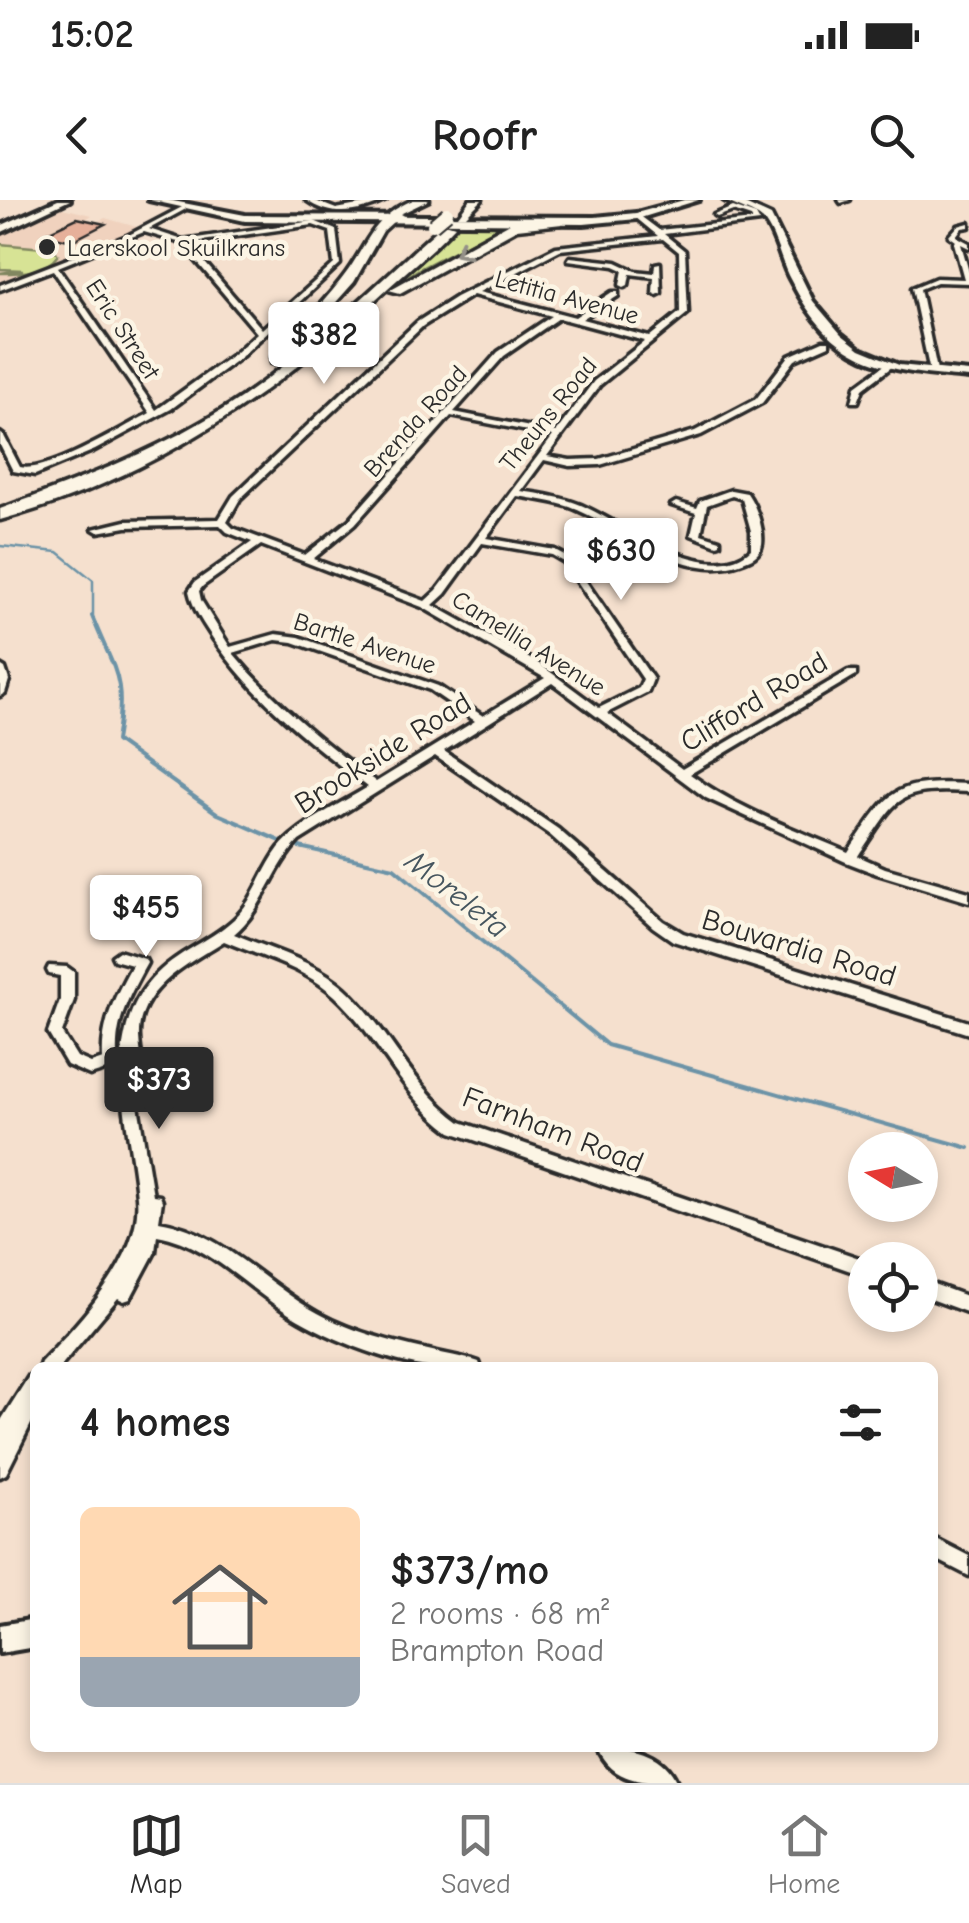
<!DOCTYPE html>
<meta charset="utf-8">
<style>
body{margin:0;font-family:"Comic Neue",sans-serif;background:#f2f2f2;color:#222;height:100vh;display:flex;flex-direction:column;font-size:38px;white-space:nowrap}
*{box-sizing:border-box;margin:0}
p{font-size:32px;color:#767676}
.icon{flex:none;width:55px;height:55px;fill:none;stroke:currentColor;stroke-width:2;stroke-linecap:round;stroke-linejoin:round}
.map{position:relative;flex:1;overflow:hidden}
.sheet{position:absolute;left:30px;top:1162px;width:908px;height:390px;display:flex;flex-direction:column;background:#fff;border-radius:15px;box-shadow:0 5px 15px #0003}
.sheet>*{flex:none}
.needle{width:65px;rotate:280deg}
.controls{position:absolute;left:848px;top:932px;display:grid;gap:20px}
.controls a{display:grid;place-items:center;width:90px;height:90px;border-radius:50%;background:#fff;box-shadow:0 5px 15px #0003;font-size:50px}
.price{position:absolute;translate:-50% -85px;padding:0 22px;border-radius:10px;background:#fff;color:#222;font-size:32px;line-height:65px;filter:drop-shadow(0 2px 5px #0008)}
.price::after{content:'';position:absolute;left:50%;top:60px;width:30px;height:22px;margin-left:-15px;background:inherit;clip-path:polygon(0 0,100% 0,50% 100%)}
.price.active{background:#2b2b2b;color:#fff}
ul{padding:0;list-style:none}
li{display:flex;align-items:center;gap:30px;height:250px;padding:0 50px}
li+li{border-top:2px solid #e0e0e0}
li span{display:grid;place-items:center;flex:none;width:280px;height:200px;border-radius:15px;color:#555}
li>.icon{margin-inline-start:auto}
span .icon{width:120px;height:120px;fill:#fffc;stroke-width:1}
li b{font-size:42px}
h2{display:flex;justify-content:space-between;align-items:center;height:120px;padding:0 50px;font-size:42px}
.status{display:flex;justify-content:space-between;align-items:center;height:70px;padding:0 50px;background:#fff;direction:ltr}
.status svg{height:28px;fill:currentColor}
header{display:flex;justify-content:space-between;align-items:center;height:130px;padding:0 50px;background:#fff;font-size:45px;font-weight:600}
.menu{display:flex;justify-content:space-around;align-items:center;height:140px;border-top:2px solid #e0e0e0;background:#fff;font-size:28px;color:#767676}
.menu a{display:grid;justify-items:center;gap:5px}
.menu .active{color:#2b2b2b}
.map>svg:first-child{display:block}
</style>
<div class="status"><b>15:02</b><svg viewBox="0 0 49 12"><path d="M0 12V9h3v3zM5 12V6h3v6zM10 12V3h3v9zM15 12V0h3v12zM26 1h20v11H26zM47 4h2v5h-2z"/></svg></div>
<header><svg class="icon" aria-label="back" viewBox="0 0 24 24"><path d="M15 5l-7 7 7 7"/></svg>Roofr<svg class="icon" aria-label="search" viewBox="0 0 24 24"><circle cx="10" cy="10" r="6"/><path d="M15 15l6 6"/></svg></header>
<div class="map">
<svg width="969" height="1583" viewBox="0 0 969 1583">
<rect width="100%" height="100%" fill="#f5e0ce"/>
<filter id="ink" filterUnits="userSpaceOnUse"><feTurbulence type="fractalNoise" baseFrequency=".01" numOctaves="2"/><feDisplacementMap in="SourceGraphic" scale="20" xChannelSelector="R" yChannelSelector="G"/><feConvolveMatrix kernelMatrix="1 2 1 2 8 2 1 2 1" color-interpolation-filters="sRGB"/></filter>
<g filter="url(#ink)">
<!-- built -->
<path fill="#f0d2be" d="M 58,7 L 92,15 L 85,20 L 96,23 L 105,18 L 140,28 L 0,83 L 0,34 Z"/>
<!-- green -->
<path fill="#d7e395" stroke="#818760" stroke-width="2.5" d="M 460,22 L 508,23 L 419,69 L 370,102 Z
M 0,44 L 54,49 L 58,55 C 45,73 21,73 0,73 L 23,70 L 0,69 Z"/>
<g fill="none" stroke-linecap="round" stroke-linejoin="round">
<!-- stream-far1 -->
<path stroke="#6c93a7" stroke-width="2.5" d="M 0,346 L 58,352 L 93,380 L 93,419"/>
<!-- stream -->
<path stroke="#6c93a7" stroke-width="4" d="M 92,416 C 114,472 127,475 116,541 L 218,614 L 285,643
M 295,646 L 394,668 L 607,845 L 969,948"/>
</g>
<!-- building -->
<path fill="#e6b09a" stroke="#2b2b2b" stroke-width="2.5" d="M 77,18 L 105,24 L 72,41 L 43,34 Z"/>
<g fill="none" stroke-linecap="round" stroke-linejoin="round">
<defs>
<path id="street" d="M 306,0 L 313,0 L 336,9 L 386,0 C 360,13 331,19 306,0 Z
M 839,0 L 850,0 L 841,3 Z
M 184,6 L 186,9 L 149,29 L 183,40 L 314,21 L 336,30 L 340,64 L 241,157 L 171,209 L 95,250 L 35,275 L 13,271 L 0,245 L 0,233 L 4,236 L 20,267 C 47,274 122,228 150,213 L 53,70 L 0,90 L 0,85 L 127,36 ZM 313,25 L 330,31 L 334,64 L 262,129 L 188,43 ZM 144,32 L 181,43 L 257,133 L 235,153 L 156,210 L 58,67 Z
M 733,7 L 756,15 L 760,22 L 664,34 L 685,51 L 688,113 L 600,185 L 547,256 L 570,260 L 599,259 L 695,231 L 756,199 L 789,156 L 823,141 L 829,141 L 829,145 L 795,160 L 762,203 L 701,235 L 600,265 L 570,266 L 544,260 L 521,291 C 541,294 562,297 581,305 C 623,323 709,389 751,349 L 751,331 L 742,299 L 732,296 L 707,305 L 701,334 L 720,340 L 720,344 L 717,345 L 691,335 L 696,313 L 671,305 L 676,302 L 697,308 L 700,301 L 731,290 L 747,293 C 756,306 764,328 762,344 C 760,356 751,359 740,363 C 683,383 621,326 570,307 C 553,301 535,299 517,296 L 486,338 L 555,350 L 570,358 L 653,479 L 648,492 L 607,513 L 682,569 L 848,471 L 856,471 L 856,475 L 690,574 C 738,609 794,629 848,652 C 891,590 890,580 969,584 L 969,592 C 894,588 898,598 858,656 L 885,668 L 969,692 L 969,702 L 877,674 L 846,662 L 706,598 L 552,483 L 444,551 L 558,629 L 663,721 L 683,733 L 969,822 L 969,834 L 673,741 L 653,727 L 550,635 L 435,556 L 299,641 C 272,669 264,709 234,734 C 271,750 314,760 345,788 C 390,829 409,884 461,922 L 865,1060 L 865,1076 L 451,932 C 399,893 380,838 335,796 C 304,767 261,757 224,741 C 190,763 137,788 139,837 C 140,858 146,880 149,900 L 147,904 L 138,905 L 153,995 L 160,996 L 162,1001 L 159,1021 C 221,1031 265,1084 318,1113 C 366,1139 421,1148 473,1160 L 479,1162 L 481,1168 C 466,1168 450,1169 435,1168 C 389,1163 321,1136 283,1110 C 243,1084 206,1043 157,1035 L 155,1052 L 130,1099 L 124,1101 L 118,1098 L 59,1168 L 39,1168 L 41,1162 C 79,1122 143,1057 137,997 C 133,952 121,910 122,865 L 90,875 L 67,865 L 48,833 L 60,800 L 60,776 L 49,774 L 47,770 L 49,766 L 67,767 L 74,772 L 74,800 L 62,833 L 77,857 L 91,863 L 103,859 C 101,823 115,796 132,765 L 114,760 L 112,756 L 119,751 L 145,759 L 147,763 C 131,792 115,820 117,854 L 122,853 C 128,803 146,775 190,749 C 205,740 221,731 234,719 C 255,699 262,670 279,648 C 297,625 342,603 368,587 C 311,544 255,500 214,440 C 204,425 193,409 189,391 L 195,382 L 252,342 L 227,332 L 220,325 L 126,327 L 98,332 L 93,329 L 126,321 L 219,319 L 233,296 L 417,122 L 456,97 L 556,47 L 658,36 L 635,17 L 635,15 L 639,15 L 659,30 L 753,20 L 751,17 L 733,11 L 717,17 L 714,15 ZM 663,39 L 679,52 L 680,112 L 649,137 L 582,119 L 618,96 L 618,92 L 612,92 L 575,117 L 479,92 L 560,50 ZM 473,95 L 552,116 L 498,152 L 349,320 L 305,355 L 233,328 L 227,322 L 240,299 L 423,126 ZM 559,118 L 645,141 L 594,181 L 556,232 L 454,212 L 504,156 ZM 451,216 L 553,236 L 437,390 L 425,401 L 313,359 L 355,324 ZM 482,343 L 552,355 L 564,362 L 643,479 L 639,488 L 599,508 L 541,465 L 433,405 L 445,394 ZM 261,345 L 422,407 L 545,478 L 483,516 L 438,486 L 299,437 L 276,434 L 230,447 L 201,400 L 199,391 L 203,386 ZM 276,440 L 293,442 L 430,490 L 475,521 L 376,582 C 324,543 275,503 233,453 Z
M 969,23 L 969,27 L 962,28 L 956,36 L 969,43 L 969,48 L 961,44 L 969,72 L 969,83 L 937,82 L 920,89 L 937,170 L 930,172 L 912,88 L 936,78 L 964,79 L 954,43 L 956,41 L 949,36 L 958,26 Z
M 570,57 L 616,62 L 635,71 L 654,73 L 655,64 L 660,63 L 661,93 L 657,95 L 653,93 L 654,77 L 630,74 L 628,85 L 624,87 L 620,85 L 623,70 L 614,66 L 568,60 Z
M 886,164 L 893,166 L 863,189 L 858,202 L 852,202 L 856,186 Z
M 0,465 L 5,468 L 9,480 L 5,493 L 0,496 Z
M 920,1079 L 969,1097 L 969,1113 L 920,1095 Z
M 35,1173 L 35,1216 L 6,1274 L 0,1277 L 0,1222 L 29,1176 Z
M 932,1337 L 969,1356 L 969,1376 L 932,1357 Z"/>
<path id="secondary" d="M 58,0 L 70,0 L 0,33 L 0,26 Z
M 149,0 L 168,0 L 245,15 L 595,17 L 636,13 L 684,0 L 699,0 L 637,19 L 584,24 L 245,21 Z
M 724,0 L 736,0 L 771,16 L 813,101 L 841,134 L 860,149 L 899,165 L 969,172 L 969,178 C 881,171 834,165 790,79 C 781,62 776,37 765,22 C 757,12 735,7 724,0 Z
M 35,1419 L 35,1447 L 0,1453 L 0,1425 Z
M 598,1548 C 628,1546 664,1551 677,1583 C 646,1583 612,1583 598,1548 Z"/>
<path id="highway" d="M 413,0 L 429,0 L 400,14 L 407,18 L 407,22 L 393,22 L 383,31 L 354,82 L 282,163 L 272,163 L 272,157 C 295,131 320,107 341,80 C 368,46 370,18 413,0 Z
M 470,0 L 482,0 L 466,16 L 458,16 Z
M 558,17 L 562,24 L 517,29 L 400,93 L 389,90 L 510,23 Z
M 445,23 L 455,26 C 435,48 410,68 388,88 C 275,194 152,279 0,320 L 0,309 C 83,279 168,247 242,197 C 315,146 378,82 445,23 Z"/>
</defs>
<!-- street casing -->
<use href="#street" stroke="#2b2b2b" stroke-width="7"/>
<!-- secondary casing -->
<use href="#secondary" stroke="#2b2b2b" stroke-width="8"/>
<!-- highway casing -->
<use href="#highway" stroke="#2b2b2b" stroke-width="7"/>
<!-- street -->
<use href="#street" fill="#fcf5e5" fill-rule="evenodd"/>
<!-- secondary -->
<use href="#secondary" fill="#fcf5e5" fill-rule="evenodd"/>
<!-- highway -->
<use href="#highway" fill="#fcf5e5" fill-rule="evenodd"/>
<defs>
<path id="highway-bridge" d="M 433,25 L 447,13"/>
</defs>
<!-- highway-bridge casing -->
<use href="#highway-bridge" stroke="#2b2b2b" stroke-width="16" stroke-linecap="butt"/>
<!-- highway-bridge -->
<use href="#highway-bridge" stroke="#fcf5e5" stroke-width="12"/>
</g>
<!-- one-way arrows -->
<defs><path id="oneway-chevron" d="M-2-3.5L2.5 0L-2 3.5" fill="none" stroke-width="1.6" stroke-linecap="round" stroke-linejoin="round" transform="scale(2.5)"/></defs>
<use stroke="#949088" href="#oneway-chevron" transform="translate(462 51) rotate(153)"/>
</g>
<!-- markers -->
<circle fill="#2b2b2b" stroke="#fcf5e5" stroke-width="4" cx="47" cy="47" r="10"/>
<g text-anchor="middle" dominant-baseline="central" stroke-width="9" stroke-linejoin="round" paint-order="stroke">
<!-- far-poi labels -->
<g font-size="25" fill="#2b2b2b" stroke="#fcf5e5" text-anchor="start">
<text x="67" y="47">Laerskool Skuilkrans</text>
</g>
<!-- far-street labels -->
<g font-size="25" fill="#2b2b2b" stroke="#fcf5e5">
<text transform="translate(567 97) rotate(15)">Letitia Avenue</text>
<text transform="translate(123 129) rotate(57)">Eric Street</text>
<text transform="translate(548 214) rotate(-51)">Theuns Road</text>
<text transform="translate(415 221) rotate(-48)">Brenda Road</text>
<text transform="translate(365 443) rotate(18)">Bartle Avenue</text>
<text transform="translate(529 443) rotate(32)">Camellia Avenue</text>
</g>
<!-- street labels -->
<g font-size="30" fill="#2b2b2b" stroke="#fcf5e5">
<text transform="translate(754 502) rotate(-31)">Clifford Road</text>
<text transform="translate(383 553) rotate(-32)">Brookside Road</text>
<text transform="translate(799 748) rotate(17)">Bouvardia Road</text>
<text transform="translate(553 930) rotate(21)">Farnham Road</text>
</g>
<!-- water labels -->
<g font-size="32" font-style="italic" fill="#46565f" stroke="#fcf5e5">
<text transform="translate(457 694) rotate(38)">Moreleta</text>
</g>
</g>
</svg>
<div class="controls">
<a><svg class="needle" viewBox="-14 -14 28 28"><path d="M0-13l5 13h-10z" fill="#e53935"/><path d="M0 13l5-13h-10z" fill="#767676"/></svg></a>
<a><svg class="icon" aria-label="locate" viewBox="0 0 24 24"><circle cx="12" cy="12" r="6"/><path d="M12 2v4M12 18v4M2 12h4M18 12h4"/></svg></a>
</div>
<b class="price" style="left:324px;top:187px">$382</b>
<b class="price" style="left:621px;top:403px">$630</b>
<b class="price" style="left:146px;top:760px">$455</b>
<b class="price active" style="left:159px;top:932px">$373</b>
<section class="sheet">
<h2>4 homes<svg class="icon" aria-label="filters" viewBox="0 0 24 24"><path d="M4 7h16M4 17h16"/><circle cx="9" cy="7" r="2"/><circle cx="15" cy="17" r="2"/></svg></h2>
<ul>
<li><span style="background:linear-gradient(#ffd9b3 75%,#9aa5b1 0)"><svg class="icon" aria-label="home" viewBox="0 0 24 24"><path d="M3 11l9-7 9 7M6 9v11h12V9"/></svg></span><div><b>$373/mo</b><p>2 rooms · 68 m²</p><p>Brampton Road</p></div></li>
</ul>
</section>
</div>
<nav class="menu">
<a class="active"><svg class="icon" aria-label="map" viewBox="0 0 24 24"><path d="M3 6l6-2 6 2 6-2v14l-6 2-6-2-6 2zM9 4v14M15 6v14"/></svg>Map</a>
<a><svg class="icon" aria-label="saved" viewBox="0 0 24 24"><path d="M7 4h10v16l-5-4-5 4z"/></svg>Saved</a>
<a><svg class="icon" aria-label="home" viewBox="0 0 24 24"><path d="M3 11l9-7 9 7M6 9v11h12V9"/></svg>Home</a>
</nav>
